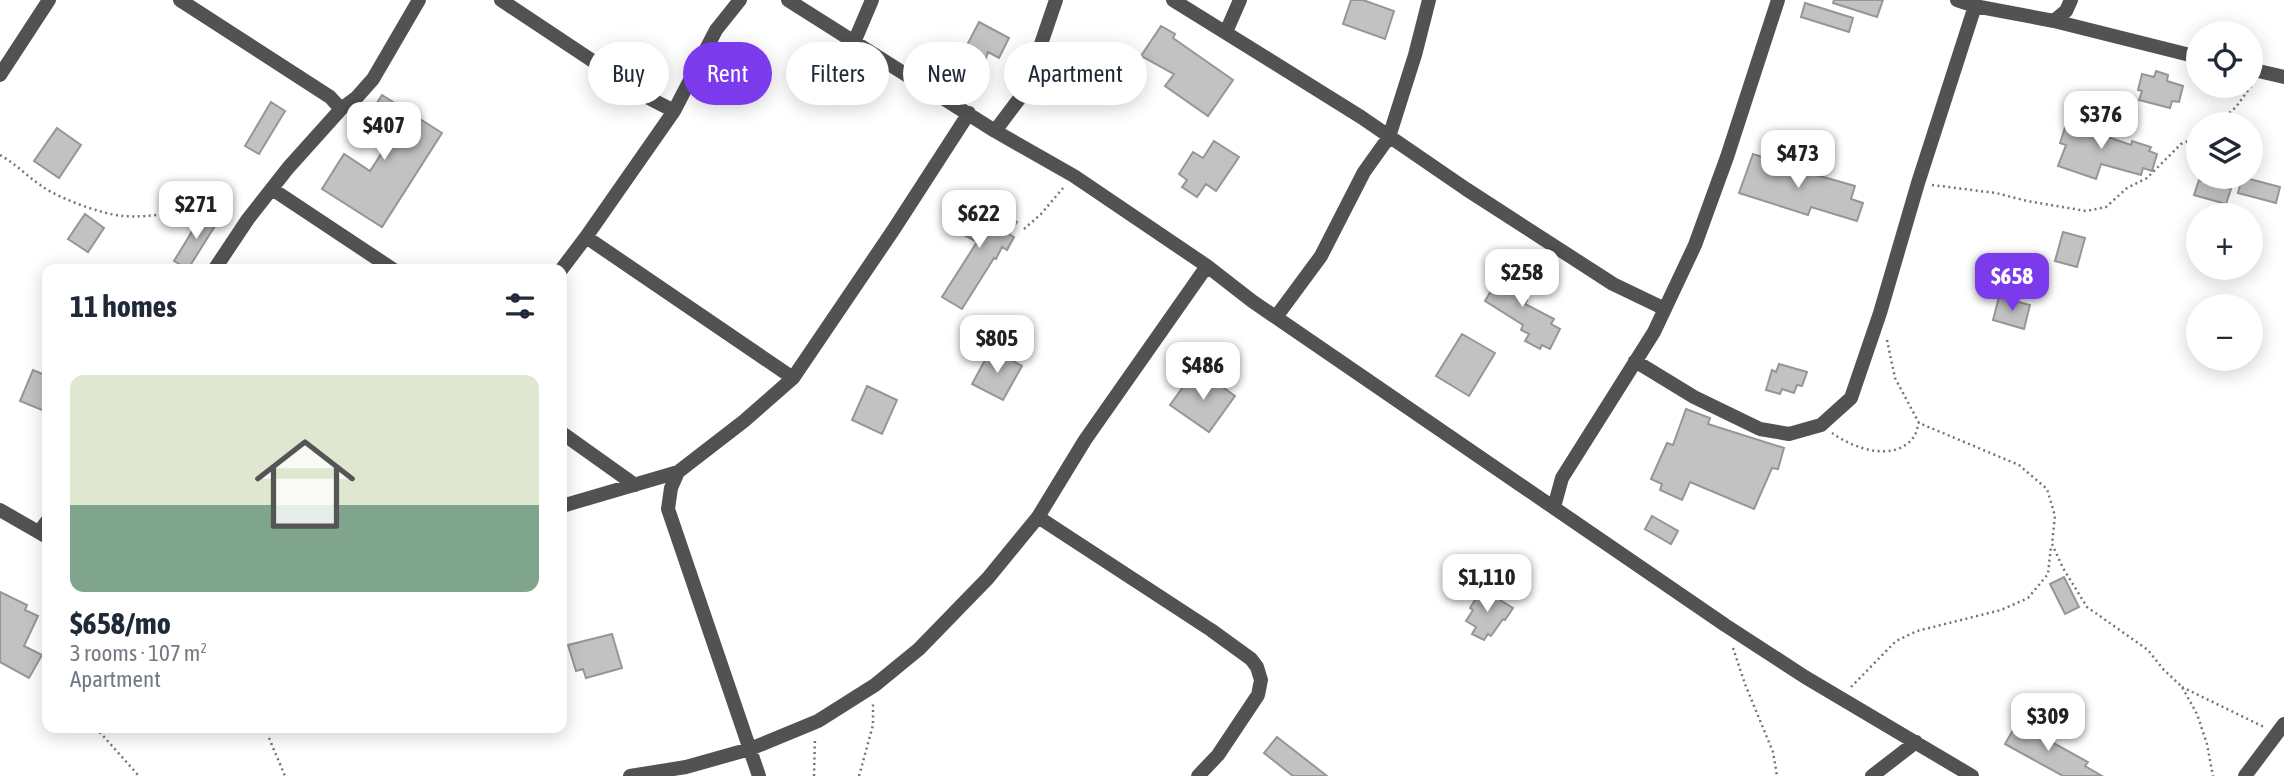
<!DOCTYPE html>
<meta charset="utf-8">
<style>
body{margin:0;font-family:"Asap Condensed",sans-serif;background:#f2f2f3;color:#1f2937;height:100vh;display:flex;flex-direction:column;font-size:26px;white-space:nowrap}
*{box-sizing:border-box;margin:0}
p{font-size:23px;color:#747a83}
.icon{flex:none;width:38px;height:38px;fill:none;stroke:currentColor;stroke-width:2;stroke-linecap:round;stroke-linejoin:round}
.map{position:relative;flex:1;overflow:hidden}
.side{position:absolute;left:42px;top:264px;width:525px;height:469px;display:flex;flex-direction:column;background:#fff;border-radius:14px;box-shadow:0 4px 18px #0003}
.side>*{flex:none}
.hud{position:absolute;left:588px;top:42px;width:665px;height:63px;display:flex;gap:14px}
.tools{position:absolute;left:2186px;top:21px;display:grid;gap:14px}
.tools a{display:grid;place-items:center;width:77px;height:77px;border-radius:50%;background:#fff;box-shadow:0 4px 18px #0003;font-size:35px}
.price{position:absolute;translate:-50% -60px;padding:0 16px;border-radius:14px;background:#fff;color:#222;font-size:23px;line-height:46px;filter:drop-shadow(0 2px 4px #0008)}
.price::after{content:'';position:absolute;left:50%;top:42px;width:21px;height:16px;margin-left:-10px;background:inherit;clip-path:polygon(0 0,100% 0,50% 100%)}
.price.active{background:#7c3aed;color:#fff}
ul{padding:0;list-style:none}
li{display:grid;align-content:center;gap:14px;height:371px;padding:0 28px}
li span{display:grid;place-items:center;height:217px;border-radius:14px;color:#555}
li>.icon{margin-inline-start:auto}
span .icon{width:126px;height:126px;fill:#fffc;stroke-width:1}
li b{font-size:30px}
h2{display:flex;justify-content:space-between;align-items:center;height:84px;padding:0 28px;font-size:30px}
.tag{padding:0 24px;border-radius:32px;background:#fff;box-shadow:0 4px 18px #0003;font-size:24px;line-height:63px}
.tag.active{background:#7c3aed;color:#fff}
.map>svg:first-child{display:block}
</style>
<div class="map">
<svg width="2284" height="776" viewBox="0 0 2284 776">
<rect width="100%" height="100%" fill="#fff"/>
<!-- building -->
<path fill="#c2c2c2" stroke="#969696" stroke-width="2" d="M 1351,0 L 1363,0 L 1394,11 L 1385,39 L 1343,24 Z
M 1834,0 L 1883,0 L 1877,17 L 1833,3 Z
M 1805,3 L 1853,18 L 1849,32 L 1801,17 Z
M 979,22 L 1009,38 L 999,58 L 988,52 L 979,79 L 946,67 L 955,43 L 966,47 Z
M 1161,26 L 1175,34 L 1173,38 L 1233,80 L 1208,116 L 1165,86 L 1174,74 L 1141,56 Z
M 2156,71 L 2168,75 L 2167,81 L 2183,86 L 2179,102 L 2172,101 L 2170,108 L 2139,100 L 2142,91 L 2138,90 L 2142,74 L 2154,77 Z
M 382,95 L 442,133 L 382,227 L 322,189 L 344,154 L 370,171 L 385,148 L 359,132 Z
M 271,102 L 285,111 L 259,154 L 245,146 Z
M 2069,115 L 2105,127 L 2102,135 L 2131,145 L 2132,141 L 2151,147 L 2149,151 L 2157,154 L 2152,171 L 2143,168 L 2141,175 L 2101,164 L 2096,179 L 2058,166 L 2066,145 L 2060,143 Z
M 57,128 L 81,145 L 59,178 L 34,161 Z
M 1214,141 L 1239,157 L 1216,191 L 1206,184 L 1197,197 L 1182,187 L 1187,180 L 1179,174 L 1193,152 L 1203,158 Z
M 1753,154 L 1774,161 L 1774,163 L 1855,186 L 1851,199 L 1863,203 L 1857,221 L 1811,207 L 1808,215 L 1739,193 Z
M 2242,177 L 2280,187 L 2276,203 L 2238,193 Z
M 2199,180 L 2231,189 L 2226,204 L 2194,195 Z
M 981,205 L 994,212 L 995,210 L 1017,222 L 1009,234 L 1014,237 L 1007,250 L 1002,247 L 996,259 L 994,258 L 962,309 L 942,297 L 977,242 L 957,231 L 971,206 L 978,210 Z
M 204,212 L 218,221 L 188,269 L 174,261 Z
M 85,214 L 104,228 L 88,252 L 68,239 Z
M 2063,232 L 2085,238 L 2077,267 L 2055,261 Z
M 1505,267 L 1530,281 L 1521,296 L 1527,300 L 1525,304 L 1554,319 L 1551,324 L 1560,329 L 1550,349 L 1542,345 L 1540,349 L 1525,341 L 1529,334 L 1521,330 L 1523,325 L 1485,301 Z
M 1999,297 L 2030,305 L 2024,329 L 1993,320 Z
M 1462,334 L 1495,353 L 1469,396 L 1436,376 Z
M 991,349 L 1022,366 L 1003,400 L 972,384 Z
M 1779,364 L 1807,372 L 1802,386 L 1797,385 L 1794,393 L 1782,389 L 1780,394 L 1766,390 L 1772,370 L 1776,372 Z
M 33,370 L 47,376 L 47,412 L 20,401 Z
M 1198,374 L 1210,383 L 1213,380 L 1235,396 L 1209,432 L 1170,405 L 1186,383 L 1190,386 Z
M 867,386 L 897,400 L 882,434 L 852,420 Z
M 1686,409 L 1710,418 L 1708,424 L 1784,448 L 1778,469 L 1772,468 L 1754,509 L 1690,482 L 1682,500 L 1660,490 L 1662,484 L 1651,479 L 1667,443 L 1673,445 Z
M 1652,516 L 1678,531 L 1671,544 L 1645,529 Z
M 2064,577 L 2079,607 L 2065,614 L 2050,584 Z
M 1479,587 L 1513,608 L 1505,620 L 1503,619 L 1491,636 L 1488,634 L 1484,640 L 1472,634 L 1476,627 L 1466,621 L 1473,610 L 1470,608 L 1475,600 L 1472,598 Z
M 0,592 L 27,605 L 25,610 L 38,616 L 24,646 L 42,655 L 29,678 L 0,662 Z
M 612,634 L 622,668 L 586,678 L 583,669 L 576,671 L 568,645 Z
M 2017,723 L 2088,762 L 2085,766 L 2102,776 L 2063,776 L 2005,744 Z
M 1277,737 L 1327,776 L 1293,776 L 1264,753 Z"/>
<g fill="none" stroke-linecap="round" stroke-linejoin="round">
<!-- path -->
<path stroke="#747474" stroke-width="2.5" stroke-dasharray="2 3.5" stroke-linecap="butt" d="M 2217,124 L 2236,107 L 2252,85
M 0,155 C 16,164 28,177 43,187 C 61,199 101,214 123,216 C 162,219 195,204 234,215
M 1932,185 L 1996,193 L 2027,201 L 2086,211 L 2106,207 L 2127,188 L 2147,178 L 2181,144 L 2198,137
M 1024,229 L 1041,214 L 1063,188
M 1887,340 L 1895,378 L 1919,423 L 2019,465 L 2047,489 L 2055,516 L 2052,544 L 2063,568 L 2087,607 L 2148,650 L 2163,669 L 2182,687 L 2197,714 L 2207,744 L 2213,776
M 1832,433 C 1853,448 1893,463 1913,438 C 1916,435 1917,428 1919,423
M 1733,648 L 1745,684 L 1773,752 L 1777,776
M 1851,687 L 1896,641 L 1917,631 L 2001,610 L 2028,598 L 2048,574 L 2051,546
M 2182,687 L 2264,727
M 96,728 L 139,776
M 269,738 L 285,776
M 814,776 L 815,738
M 859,776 L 873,725 L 873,703"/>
<!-- minor -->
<path stroke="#525252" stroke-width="14" d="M 180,0 L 330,97 L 341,109
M 501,0 L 647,97 L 674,111
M 788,0 L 995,131 L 1074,176 L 1207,266 L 1252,301 L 1725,625 L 1805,677 L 1972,776
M 1173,0 L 1361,117 L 1466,189 L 1613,284 L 1665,309
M 1957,0 L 1975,6 L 2054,21 L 2198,57
M 2054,21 L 2066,11 L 2071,0
M 1226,32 L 1240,0
M 855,40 L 872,0
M 2250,69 L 2284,77
M 0,75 L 49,0
M 995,131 L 1025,91 L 1056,0
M 272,189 L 394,270
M 586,237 L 793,378
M 214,270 L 248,219 L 288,168 L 341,109 L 357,97 L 373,79 L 419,0
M 561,270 L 586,237 L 674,111 L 716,30 L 740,0
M 1276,317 L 1321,256 L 1364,172 L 1389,137 L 1415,55 L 1429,0
M 1635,361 L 1694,397 L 1760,429 L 1789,434 L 1821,425 L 1851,398 L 1880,313 L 1918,183 L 1975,6
M 562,433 L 635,485
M 678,472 L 671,488 L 668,509 L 759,776
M 562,506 L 678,472 L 744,421 L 793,378 L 894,229 L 969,113
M 1554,507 L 1562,478 L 1654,332 L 1695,245 L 1727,157 L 1778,0
M 0,510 L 47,537
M 1038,517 L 1211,630 L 1251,659 L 1257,667 L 1261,680 L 1258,695 L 1218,755 L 1198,776
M 39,532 L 47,521
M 630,776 L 686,767 L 750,749 L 818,721 L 875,685 L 919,649 L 988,578 L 1038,517 L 1085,440 L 1207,266
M 1872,776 L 1916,742
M 2245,776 L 2284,724"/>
</g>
</svg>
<div class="tools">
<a><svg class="icon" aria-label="locate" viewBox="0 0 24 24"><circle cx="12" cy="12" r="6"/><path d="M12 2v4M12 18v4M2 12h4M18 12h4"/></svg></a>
<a><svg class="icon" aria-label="layers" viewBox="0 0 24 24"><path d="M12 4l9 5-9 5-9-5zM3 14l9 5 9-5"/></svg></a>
<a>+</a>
<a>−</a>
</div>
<b class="price" style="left:2101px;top:151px">$376</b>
<b class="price" style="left:384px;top:162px">$407</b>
<b class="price" style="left:1798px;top:190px">$473</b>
<b class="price" style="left:196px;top:241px">$271</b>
<b class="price" style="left:979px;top:250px">$622</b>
<b class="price" style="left:1522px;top:309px">$258</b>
<b class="price active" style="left:2012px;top:313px">$658</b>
<b class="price" style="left:997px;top:375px">$805</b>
<b class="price" style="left:1203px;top:402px">$486</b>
<b class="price" style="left:1487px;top:614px">$1,110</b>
<b class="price" style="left:2048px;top:753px">$309</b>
<div class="hud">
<a class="tag">Buy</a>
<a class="tag active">Rent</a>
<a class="tag">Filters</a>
<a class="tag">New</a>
<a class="tag">Apartment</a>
</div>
<section class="side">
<h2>11 homes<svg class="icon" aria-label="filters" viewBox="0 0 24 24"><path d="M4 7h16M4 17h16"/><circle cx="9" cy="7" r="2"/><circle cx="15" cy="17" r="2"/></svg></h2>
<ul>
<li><span style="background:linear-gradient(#dfe7d0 60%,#7fa58c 0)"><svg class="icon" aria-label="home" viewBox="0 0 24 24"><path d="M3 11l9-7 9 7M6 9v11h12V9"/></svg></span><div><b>$658/mo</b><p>3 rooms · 107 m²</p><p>Apartment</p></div></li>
</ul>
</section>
</div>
